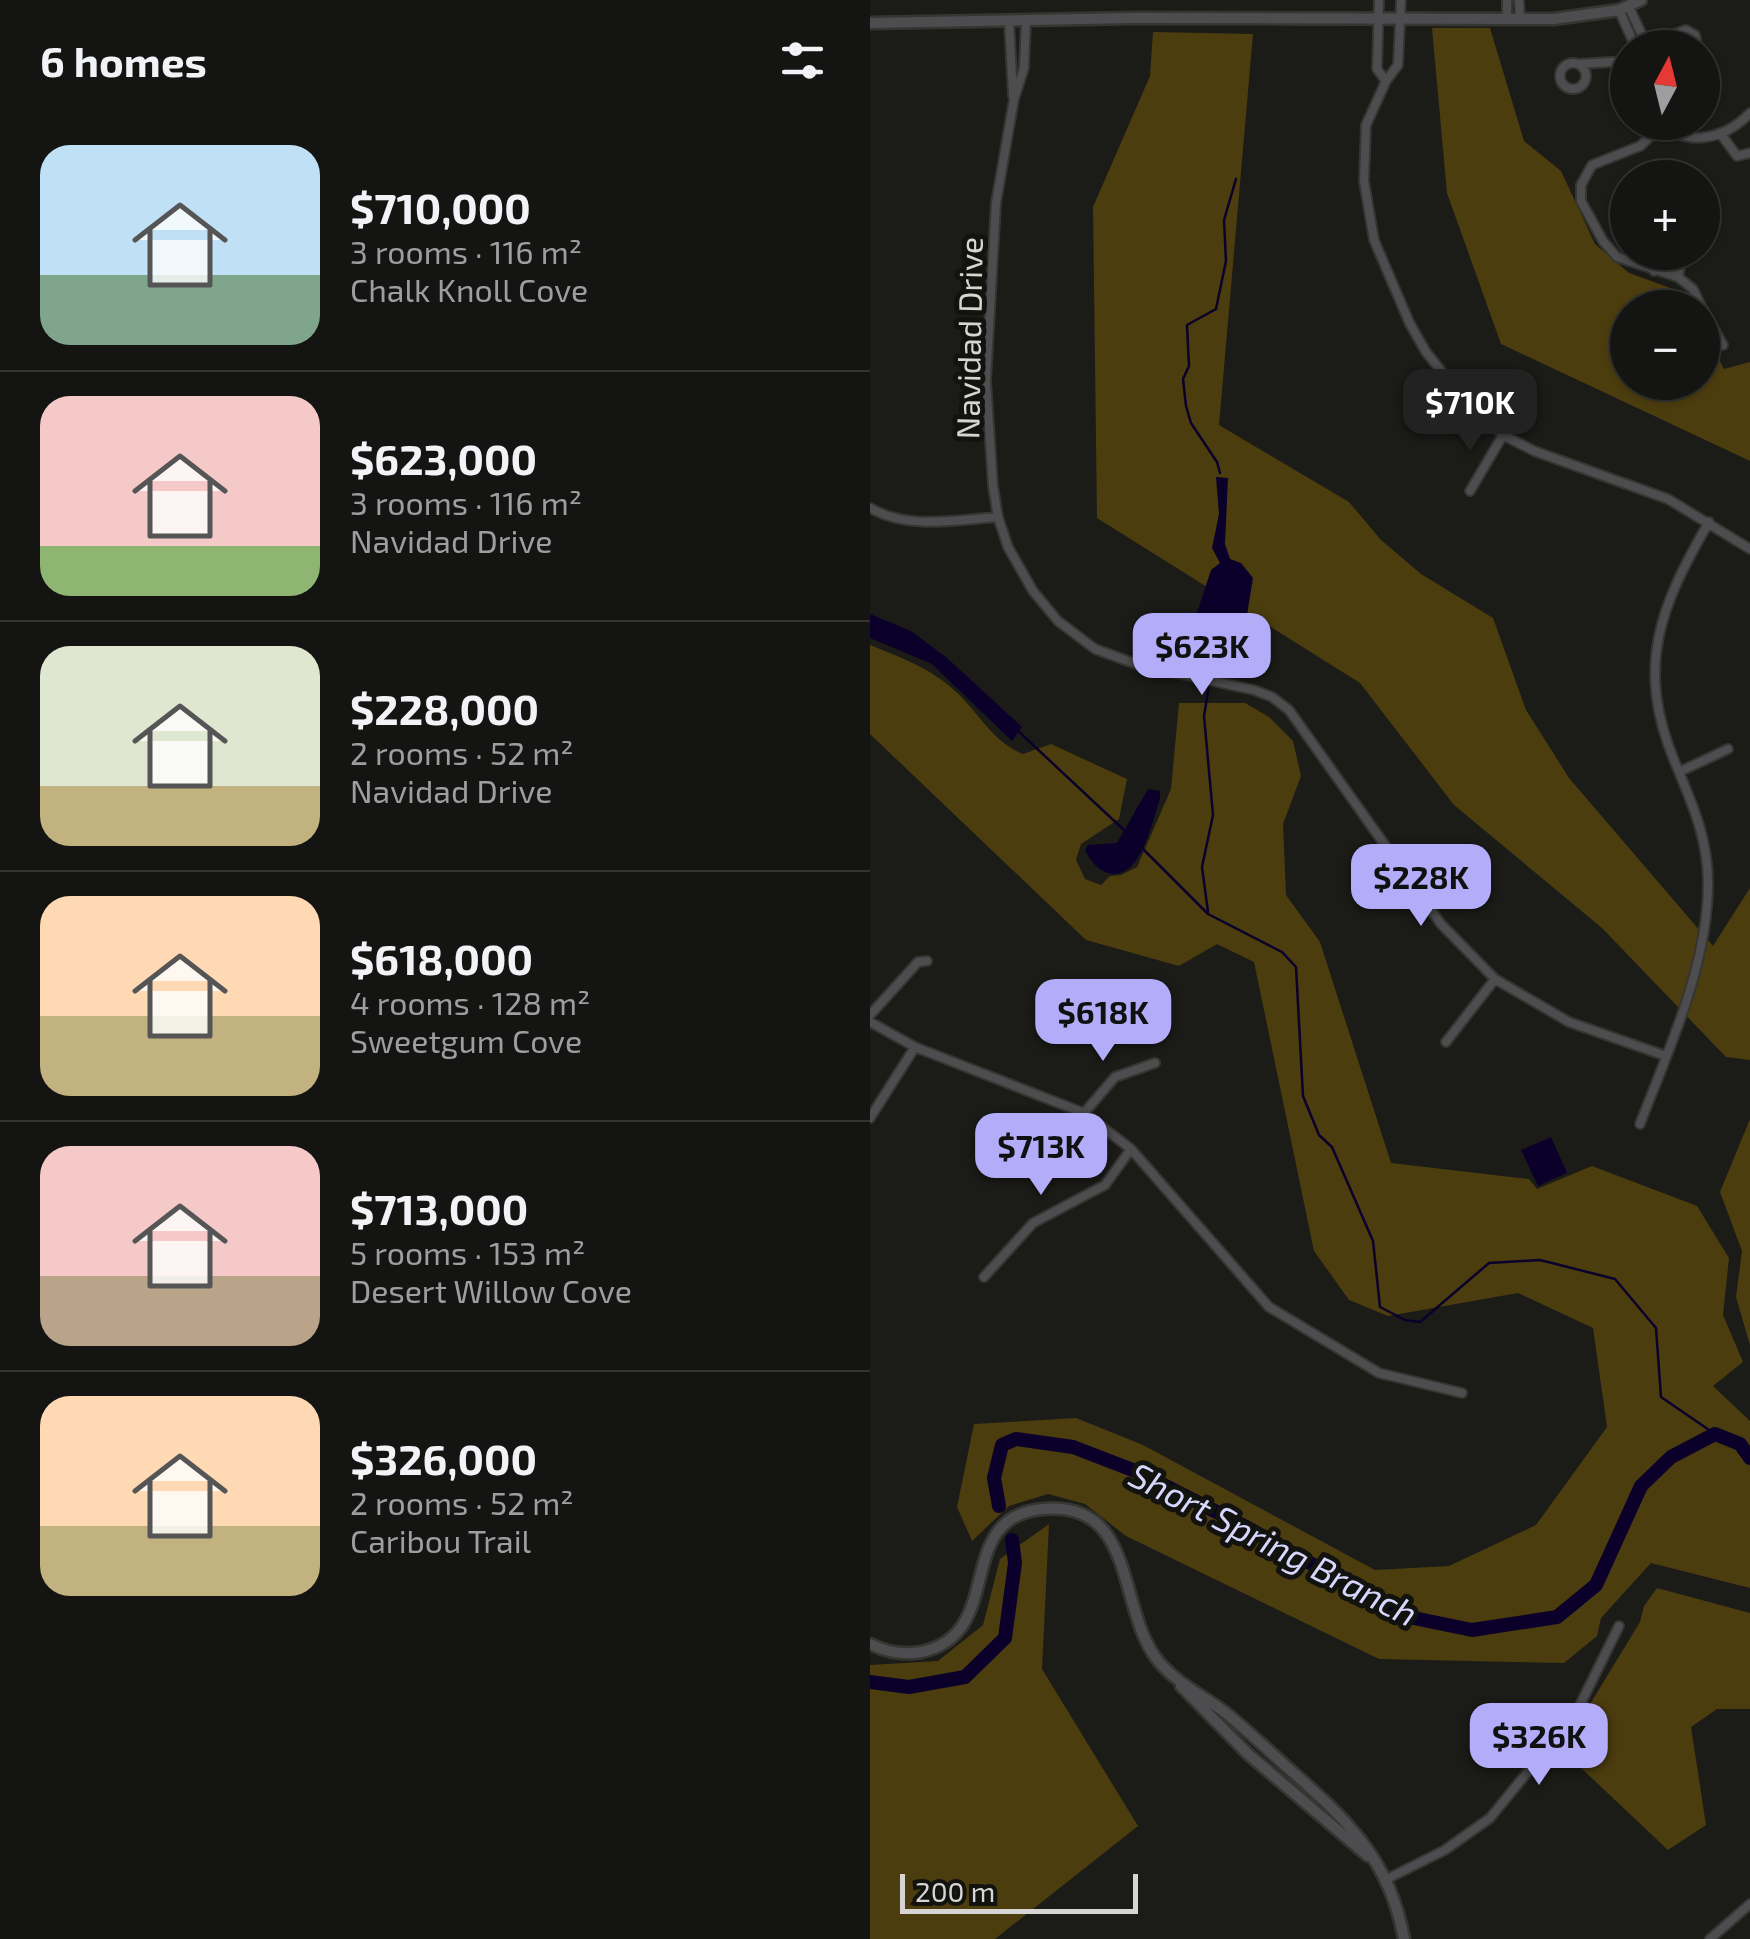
<!DOCTYPE html>
<meta charset="utf-8">
<style>
body{margin:0;font-family:"Exo 2",sans-serif;background:#1d1d1b;color:#f1f3f6;height:100vh;display:flex;flex-direction:column;font-size:38px;white-space:nowrap}
*{box-sizing:border-box;margin:0}
p{font-size:32px;color:#9d9e9f}
.icon{flex:none;width:55px;height:55px;fill:none;stroke:currentColor;stroke-width:2;stroke-linecap:round;stroke-linejoin:round}
.map{position:relative;flex:1;overflow:hidden}
.panel{display:flex;flex-direction:column;background:#141412;width:870px}
.panel>*{flex:none}
.needle{width:65px;rotate:7deg}
.tools{position:absolute;left:740px;top:30px;display:grid;gap:20px}
.tools a{display:grid;place-items:center;width:110px;height:110px;border-radius:50%;background:#141412;box-shadow:0 2px 8px #0004,0 0 0 2px #333332;font-size:50px}
.scale{position:absolute;left:30px;bottom:25px;width:238px;box-sizing:border-box;padding-left:10px;border:5px solid #d6d5d3;border-top:0;font-size:28px;line-height:35px;white-space:nowrap;color:#d6d5d3;-webkit-text-stroke:8px #12120f;paint-order:stroke}
.price{position:absolute;translate:-50% -85px;padding:0 22px;border-radius:20px;background:#b3adf9;color:#111;font-size:32px;line-height:65px;filter:drop-shadow(0 2px 5px #0008)}
.price::after{content:'';position:absolute;left:50%;top:60px;width:30px;height:22px;margin-left:-15px;background:inherit;clip-path:polygon(0 0,100% 0,50% 100%)}
.price.current{background:#222;color:#fff}
ul{padding:0;list-style:none}
li{display:flex;align-items:center;gap:30px;height:250px;padding:0 40px}
li+li{border-top:2px solid #333332}
li span{display:grid;place-items:center;flex:none;width:280px;height:200px;border-radius:30px;color:#555}
li>.icon{margin-inline-start:auto}
span .icon{width:120px;height:120px;fill:#fffc;stroke-width:1}
li b{font-size:42px}
h2{display:flex;justify-content:space-between;align-items:center;height:120px;padding:0 40px;font-size:42px}
main{display:flex;flex:1;min-height:0}
.map>svg:first-child{display:block}
</style>
<main>
<section class="panel">
<h2>6 homes<svg class="icon" aria-label="filters" viewBox="0 0 24 24"><path d="M4 7h16M4 17h16"/><circle cx="9" cy="7" r="2"/><circle cx="15" cy="17" r="2"/></svg></h2>
<ul>
<li><span style="background:linear-gradient(#bfe0f5 65%,#7fa58c 0)"><svg class="icon" aria-label="home" viewBox="0 0 24 24"><path d="M3 11l9-7 9 7M6 9v11h12V9"/></svg></span><div><b>$710,000</b><p>3 rooms · 116 m²</p><p>Chalk Knoll Cove</p></div></li>
<li><span style="background:linear-gradient(#f6c9c9 75%,#8fb573 0)"><svg class="icon" aria-label="home" viewBox="0 0 24 24"><path d="M3 11l9-7 9 7M6 9v11h12V9"/></svg></span><div><b>$623,000</b><p>3 rooms · 116 m²</p><p>Navidad Drive</p></div></li>
<li><span style="background:linear-gradient(#dfe7d0 70%,#c2b280 0)"><svg class="icon" aria-label="home" viewBox="0 0 24 24"><path d="M3 11l9-7 9 7M6 9v11h12V9"/></svg></span><div><b>$228,000</b><p>2 rooms · 52 m²</p><p>Navidad Drive</p></div></li>
<li><span style="background:linear-gradient(#ffd9b3 60%,#c2b280 0)"><svg class="icon" aria-label="home" viewBox="0 0 24 24"><path d="M3 11l9-7 9 7M6 9v11h12V9"/></svg></span><div><b>$618,000</b><p>4 rooms · 128 m²</p><p>Sweetgum Cove</p></div></li>
<li><span style="background:linear-gradient(#f6c9c9 65%,#b9a48a 0)"><svg class="icon" aria-label="home" viewBox="0 0 24 24"><path d="M3 11l9-7 9 7M6 9v11h12V9"/></svg></span><div><b>$713,000</b><p>5 rooms · 153 m²</p><p>Desert Willow Cove</p></div></li>
<li><span style="background:linear-gradient(#ffd9b3 65%,#c2b280 0)"><svg class="icon" aria-label="home" viewBox="0 0 24 24"><path d="M3 11l9-7 9 7M6 9v11h12V9"/></svg></span><div><b>$326,000</b><p>2 rooms · 52 m²</p><p>Caribou Trail</p></div></li>
</ul>
</section>
<div class="map">
<svg width="880" height="1939" viewBox="0 0 880 1939">
<rect width="100%" height="100%" fill="#1b1b18"/>
<!-- green -->
<path fill="#4c3d0f" d="M 562,28 L 620,28 L 654,141 L 691,171 L 725,244 L 759,273 L 814,293 L 822,307 L 758,308 L 758,382 L 832,382 L 833,328 L 854,369 L 880,362 L 880,461 L 631,344 L 577,193 Z
M 283,32 L 383,34 L 349,425 L 479,502 L 511,540 L 551,574 L 623,618 L 656,710 L 699,778 L 843,946 L 880,888 L 880,1060 L 856,1057 L 732,928 L 584,805 L 490,683 L 227,518 L 223,207 L 280,76 Z
M 0,645 C 30,657 60,668 84,690 C 109,712 121,741 153,754 L 181,744 L 257,779 L 249,819 L 211,844 L 206,860 L 215,879 L 231,885 L 240,876 L 251,875 L 267,867 L 301,789 L 309,703 L 375,703 L 399,717 L 423,741 L 431,776 L 413,824 L 416,895 L 450,942 L 521,1163 L 659,1179 L 667,1189 L 722,1166 L 827,1206 L 859,1258 L 853,1315 L 873,1362 L 843,1386 L 880,1421 L 880,1588 L 781,1563 L 731,1618 L 727,1636 L 694,1663 L 509,1659 L 256,1536 L 215,1504 L 178,1494 L 139,1506 L 102,1541 L 87,1507 L 104,1424 L 206,1418 L 273,1445 L 505,1570 L 579,1566 L 666,1525 L 737,1427 L 723,1328 L 648,1293 L 518,1316 L 479,1300 L 444,1251 L 384,962 L 347,944 L 309,966 L 216,940 L 0,734 Z
M 880,1119 L 880,1345 L 866,1297 L 872,1251 L 850,1192 Z
M 179,1524 L 172,1669 L 268,1826 L 125,1939 L 0,1939 L 0,1665 L 68,1661 L 113,1625 L 130,1559 Z
M 787,1588 L 880,1613 L 880,1709 L 847,1709 L 821,1727 L 836,1825 L 798,1850 L 692,1750 L 770,1622 L 774,1606 Z"/>
<!-- water -->
<path fill="#0b002a" d="M 346,477 L 358,478 L 355,544 L 360,559 L 371,563 L 383,578 L 367,676 L 322,668 L 318,640 L 341,570 L 350,563 L 342,548 L 349,514 Z
M 0,614 L 41,631 L 77,658 L 152,727 L 142,741 L 62,664 L 0,638 Z
M 278,789 L 290,791 L 290,799 C 282,821 271,882 238,873 C 226,869 220,860 215,850 L 218,845 L 247,843 Z
M 681,1137 L 697,1173 L 668,1186 L 651,1150 Z"/>
<g fill="none" stroke-linecap="round" stroke-linejoin="round">
<!-- stream -->
<path stroke="#0b002a" stroke-width="2.5" d="M 350,473 L 347,462 L 321,423 L 316,406 L 313,379 L 319,366 L 317,325 L 346,309 L 356,261 L 354,220 L 366,179
M 147,730 L 255,831
M 271,847 L 338,914 L 412,952 L 426,967 L 433,1096 L 449,1135 L 462,1147 L 503,1241 L 510,1307 L 535,1320 L 550,1322 L 619,1263 L 670,1260 L 745,1279 L 786,1328 L 791,1397 L 845,1434
M 338,912 L 332,867 L 343,815 L 334,716 L 341,673"/>
<!-- river -->
<path stroke="#0b002a" stroke-width="14" d="M 129,1506 L 124,1478 L 132,1445 L 146,1439 L 203,1447 L 268,1472 L 376,1527 L 534,1616 L 602,1630 L 687,1617 L 726,1585 L 771,1486 L 801,1457 L 845,1434 L 870,1444 L 880,1458
M 0,1682 L 39,1687 L 95,1677 L 135,1638 L 145,1563 L 142,1540"/>
<defs>
<path id="minor" d="M 509,0 L 507,69 L 516,81
M 531,0 L 528,65 L 516,81 L 496,125 L 494,181 L 504,240 L 540,324 L 556,352 L 588,392 L 633,435 L 664,451 L 798,499 L 880,549
M 637,0 L 637,19
M 649,0 L 650,19
M 759,7 L 778,48
M 749,10 L 766,48
M 156,20 L 154,68 L 144,99 L 126,203 L 116,381 L 123,486 L 128,517 L 138,547 L 163,591 L 188,621 L 225,649 L 269,665 L 384,690 L 402,697 L 419,710 L 571,924 L 625,979 L 699,1022 L 796,1056
M 139,21 L 143,95
M 798,48 L 802,35 L 816,30 L 825,35 L 828,48
M690 76a13 13 0 1 1 26 0a13 13 0 1 1-26 0Z
M 708,64 L 758,61
M 791,122 C 818,149 856,138 880,113
M 793,125 L 770,146 L 722,165 L 711,185 L 711,201 L 733,241 L 747,257 L 808,277 L 823,289 L 832,308
M 850,133 L 867,156 L 880,153
M 784,271 L 790,255 L 803,254 L 811,262 L 808,277
M 832,308 L 853,345
M 600,491 L 633,435
M 0,508 C 38,530 85,520 128,517
M 809,772 L 858,749
M 0,1015 L 48,962 L 57,961
M 0,1022 L 45,1047 L 214,1113 L 261,1149 L 399,1307 L 509,1373 L 592,1393
M 576,1042 L 625,979
M 214,1113 L 245,1077 L 285,1063
M 0,1118 L 45,1047
M 770,1124 C 799,1048 838,966 838,883 C 838,837 821,801 804,760 C 765,665 791,605 839,522
M 114,1277 L 163,1223 L 235,1185 L 261,1149
M 517,1879 L 575,1850 L 620,1818 L 706,1713 L 749,1626
M 840,1939 L 880,1904"/>
<path id="tertiary" d="M 0,23 L 263,18 L 684,19 L 749,10 L 771,0
M 0,1644 C 16,1652 34,1655 51,1652 C 138,1634 81,1517 173,1509 C 269,1500 246,1613 290,1663 C 308,1684 334,1696 356,1713 C 377,1730 398,1750 418,1768 C 476,1819 520,1859 534,1939
M 311,1686 L 378,1754 L 498,1856"/>
</defs>
<!-- minor casing -->
<use href="#minor" stroke="#353532" stroke-width="12"/>
<!-- tertiary casing -->
<use href="#tertiary" stroke="#353532" stroke-width="15"/>
<!-- minor -->
<use href="#minor" stroke="#4d4d4f" stroke-width="8"/>
<!-- tertiary -->
<use href="#tertiary" stroke="#4d4d4f" stroke-width="10"/>
</g>
<g text-anchor="middle" dominant-baseline="central" stroke-width="10" stroke-linejoin="round" paint-order="stroke">
<!-- street labels -->
<g font-size="32" fill="#d6d5d3" stroke="#12120f">
<text transform="translate(98 338) rotate(-89)">Navidad Drive</text>
</g>
<!-- water labels -->
<g font-size="35" font-style="italic" fill="#d7d6fd" stroke="#12120f">
<text transform="translate(404 1543) rotate(27)">Short Spring Branch</text>
</g>
</g>
</svg>
<div class="tools">
<a><svg class="needle" viewBox="-14 -14 28 28"><path d="M0-13l5 13h-10z" fill="#e53935"/><path d="M0 13l5-13h-10z" fill="#9d9e9f"/></svg></a>
<a>+</a>
<a>−</a>
</div>
<div class="scale">200 m</div>
<b class="price current" style="left:600px;top:454px">$710K</b>
<b class="price" style="left:332px;top:698px">$623K</b>
<b class="price" style="left:551px;top:929px">$228K</b>
<b class="price" style="left:233px;top:1064px">$618K</b>
<b class="price" style="left:171px;top:1198px">$713K</b>
<b class="price" style="left:669px;top:1788px">$326K</b>
</div>
</main>
